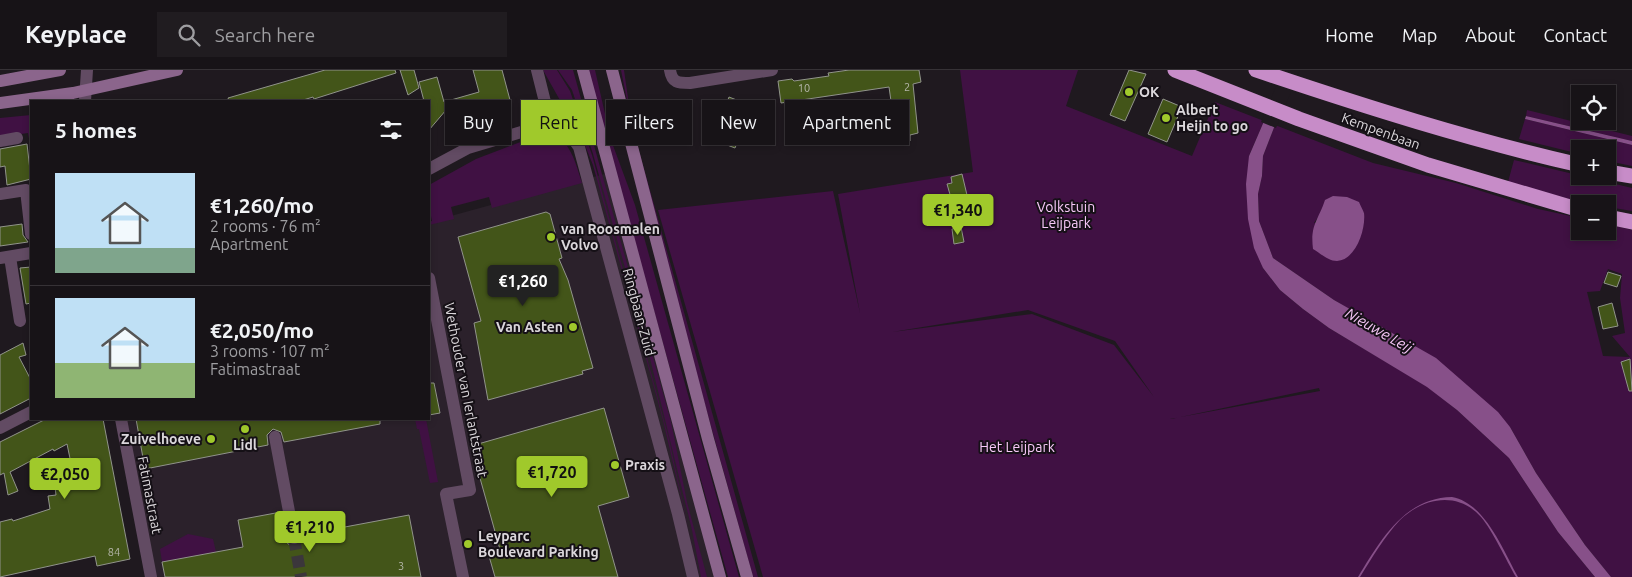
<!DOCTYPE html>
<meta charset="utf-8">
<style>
body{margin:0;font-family:Ubuntu,sans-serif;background:#201c20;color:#f1f3f6;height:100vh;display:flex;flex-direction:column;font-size:19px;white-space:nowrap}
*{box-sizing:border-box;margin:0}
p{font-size:16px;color:#9e9ea1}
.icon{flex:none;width:28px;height:28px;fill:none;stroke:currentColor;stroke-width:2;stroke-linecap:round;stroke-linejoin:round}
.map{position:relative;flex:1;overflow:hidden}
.drawer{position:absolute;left:30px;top:30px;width:400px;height:320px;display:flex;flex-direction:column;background:#171317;border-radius:0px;box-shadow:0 2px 8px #0003,0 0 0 1px #363236}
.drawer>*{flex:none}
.guide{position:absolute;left:445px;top:30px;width:475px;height:45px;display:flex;gap:10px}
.fabs{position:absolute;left:1571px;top:15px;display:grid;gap:10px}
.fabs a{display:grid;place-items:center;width:45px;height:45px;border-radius:0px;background:#171317;box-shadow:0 2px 8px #0003,0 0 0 1px #363236;font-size:25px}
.price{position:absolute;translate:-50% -42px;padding:0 11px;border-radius:5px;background:#a0c92b;color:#111;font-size:16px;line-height:32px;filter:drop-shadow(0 1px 2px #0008)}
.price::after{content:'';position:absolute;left:50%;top:30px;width:15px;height:11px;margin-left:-8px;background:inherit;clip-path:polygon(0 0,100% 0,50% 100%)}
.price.selected{background:#222;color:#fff}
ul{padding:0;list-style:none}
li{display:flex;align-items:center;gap:15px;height:125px;padding:0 25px}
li+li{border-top:1px solid #363236}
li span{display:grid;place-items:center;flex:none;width:140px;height:100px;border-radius:0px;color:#555}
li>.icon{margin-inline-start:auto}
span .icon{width:60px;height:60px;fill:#fffc;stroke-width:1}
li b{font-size:21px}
h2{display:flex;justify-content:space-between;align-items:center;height:60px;padding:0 25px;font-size:21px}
.tag{padding:0 18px;border-radius:0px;background:#171317;box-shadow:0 2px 8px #0003,0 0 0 1px #363236;font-size:18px;line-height:45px}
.tag.selected{background:#a0c92b;color:#111}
header{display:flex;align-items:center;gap:30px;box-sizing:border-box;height:70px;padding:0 25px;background:#171317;border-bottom:1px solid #363236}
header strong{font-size:24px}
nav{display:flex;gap:28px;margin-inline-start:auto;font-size:18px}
.search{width:350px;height:45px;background:#201c20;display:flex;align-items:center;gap:12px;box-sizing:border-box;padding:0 18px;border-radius:0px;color:#9e9ea1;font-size:19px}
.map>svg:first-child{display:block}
</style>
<header>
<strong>Keyplace</strong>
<div class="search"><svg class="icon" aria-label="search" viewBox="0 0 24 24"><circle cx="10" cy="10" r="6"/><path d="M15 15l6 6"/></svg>Search here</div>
<nav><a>Home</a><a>Map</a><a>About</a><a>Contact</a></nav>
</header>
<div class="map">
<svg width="1632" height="507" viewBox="0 0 1632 507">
<rect width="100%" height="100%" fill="#1f191f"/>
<!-- built -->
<path fill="#2b212b" d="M 608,103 L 722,507 L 150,507 L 120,349 L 429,349 L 429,152 Z"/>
<!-- green -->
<path fill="#401143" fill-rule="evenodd" d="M 543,0 L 557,0 L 570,21 L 592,85 L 669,369 L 699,507 L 696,507 L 693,478 L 663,350 L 593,95 L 584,73 Z
M 558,0 L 573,0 L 671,352 L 687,432 L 707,507 L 701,507 L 692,460 L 647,276 L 593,84 L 572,20 Z
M 587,0 L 595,0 L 611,70 L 635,135 L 739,507 L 728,507 Z
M 621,0 L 624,0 L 632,56 L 758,507 L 753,507 L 644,116 Z
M 960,0 L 1078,0 L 1066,36 L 1192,86 L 1215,32 L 1264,51 L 1249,86 L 1263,198 L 1280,220 L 1303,239 L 1329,258 L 1428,317 L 1457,340 L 1509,388 L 1558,462 L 1595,507 L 763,507 L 658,140 L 833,121 L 860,243 L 838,124 L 973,102 ZM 1028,240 L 1115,271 L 1154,327 L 1114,275 L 1032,244 L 892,262 ZM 1319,318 L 1320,321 L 1170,349 L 1171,349 Z
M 1527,40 L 1632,66 L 1632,71 L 1526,46 Z
M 31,45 L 31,80 L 28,63 L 0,67 L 0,48 Z
M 1525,49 L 1632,75 L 1632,96 L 1608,91 L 1608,79 L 1580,79 L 1580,84 L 1519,69 Z
M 1275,55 L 1373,93 L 1456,113 L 1538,139 L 1580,148 L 1580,161 L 1608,161 L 1608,154 L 1632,160 L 1632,507 L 1611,507 L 1585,475 L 1536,403 L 1510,357 L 1369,251 L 1334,230 L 1273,188 L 1259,151 L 1258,124 L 1262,106 L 1263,86 ZM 1364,142 L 1362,160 L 1314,153 L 1320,144 ZM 1608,199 L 1622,204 L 1620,228 L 1625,263 L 1612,266 L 1630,287 L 1603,286 L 1587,222 L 1600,221 Z
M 547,62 C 570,67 576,94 582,113 L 492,138 L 489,127 L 451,137 L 454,149 L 429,155 L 429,152 L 432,151 L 431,146 L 429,147 L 429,115 L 476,89 Z
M 1514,90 L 1632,118 L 1632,141 L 1608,137 L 1608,134 L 1587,134 L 1508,112 Z
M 415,349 L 426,349 L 438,412 L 430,413 L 419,359 L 417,359 Z
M 188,464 L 213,469 L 216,482 L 162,492 L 160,479 Z"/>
<!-- water -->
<path fill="#875089" d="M 1277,21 L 1287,24 L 1263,86 L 1262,106 L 1258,124 L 1259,151 L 1273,188 L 1334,230 L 1436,288 L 1498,342 L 1510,357 L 1536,403 L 1585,475 L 1611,507 L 1595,507 L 1558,462 L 1509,388 L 1457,340 L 1427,317 L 1329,258 L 1303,239 L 1280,220 L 1263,198 L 1254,178 L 1248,149 L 1246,114 L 1249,86 Z
M 1526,46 L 1632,71 L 1632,75 L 1525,49 Z
M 1333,126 L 1347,127 L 1359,132 C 1360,135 1363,140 1364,143 C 1366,159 1356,190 1337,191 C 1328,191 1320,183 1313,179 C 1310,155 1318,151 1325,130 Z
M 1452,427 C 1485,433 1503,480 1518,507 L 1516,507 C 1506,490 1493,461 1481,447 C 1458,421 1424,427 1400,450 C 1384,467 1372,488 1360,507 L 1358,507 C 1380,471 1404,428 1452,427 Z"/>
<!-- pier -->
<path fill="#1f191f" d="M 1283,0 L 1300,0 L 1276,58 L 1261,52 Z"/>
<!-- building -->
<path fill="#435519" stroke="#91948b" d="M 325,0 L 395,0 L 396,3 L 314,29 L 313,27 L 300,31 L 229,31 L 228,28 Z
M 400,0 L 414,0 L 419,18 L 408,25 Z
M 473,0 L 502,0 L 510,30 L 448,48 L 446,40 L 429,60 L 429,31 L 424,31 L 419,12 L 437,7 L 444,32 L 479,22 Z
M 849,0 L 919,0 L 921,12 L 913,14 L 918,63 L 910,65 L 910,71 L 897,73 L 889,17 L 781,33 L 778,11 L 792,9 L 794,11 L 829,6 L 828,3 Z
M 1129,0 L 1146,4 L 1125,51 L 1110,45 Z
M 729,27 L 752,36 L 735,78 L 706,67 L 718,38 L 724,40 Z
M 1163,29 L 1182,37 L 1167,72 L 1148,64 Z
M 27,74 L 31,109 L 7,115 L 5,96 L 0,97 L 0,79 Z
M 962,104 L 971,142 L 959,145 L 955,127 L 951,128 L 947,114 L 952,113 L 951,107 Z
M 546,142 L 550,144 L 562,188 L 559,189 L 568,210 L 593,298 L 582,301 L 583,304 L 488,330 L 474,253 L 481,251 L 458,167 Z
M 22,154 L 23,165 L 28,172 L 0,176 L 0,157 Z
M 961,157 L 964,172 L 954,174 L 952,159 Z
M 31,197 L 31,233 L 26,234 L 20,198 Z
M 1608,202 L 1621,206 L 1617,217 L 1604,213 Z
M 1612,233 L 1618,256 L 1603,259 L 1598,237 Z
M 23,273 L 26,285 L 19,287 L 31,310 L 31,328 L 0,344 L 0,285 Z
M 1630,289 L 1632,321 L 1629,321 L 1621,292 Z
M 429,313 L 434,313 L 440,343 L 429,345 Z
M 604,338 L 629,427 L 598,436 L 618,507 L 495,507 L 489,486 L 501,483 L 471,376 Z
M 46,349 L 103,349 L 130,489 L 97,496 L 95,486 L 0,507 L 0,452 L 12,449 L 13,451 L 50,439 L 48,426 L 56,425 L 53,401 L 72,398 L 67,374 L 54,381 L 53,379 L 10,402 L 18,421 L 8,425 L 4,403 L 0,405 L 0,372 Z
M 136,349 L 380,349 L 380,354 L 284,372 L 281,362 L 273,359 L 267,365 L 268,375 L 145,399 Z
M 281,442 L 286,470 L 288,474 L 295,476 L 301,471 L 302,465 L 409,445 L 421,507 L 165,507 L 162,492 L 243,477 L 238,450 Z"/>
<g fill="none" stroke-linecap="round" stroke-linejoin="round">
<!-- street-tunnel -->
<path stroke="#3b363b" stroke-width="12" stroke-dasharray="12 6" stroke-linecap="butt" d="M 294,468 L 301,507"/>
<!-- street -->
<path stroke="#624b63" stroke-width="12" d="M 670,0 C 672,13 678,13 690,13 L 772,0
M 85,31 L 87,0
M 544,47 L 570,64 L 579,77 L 678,444 L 693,507
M 0,71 L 17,68
M 429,99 L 468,78 L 528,60 L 540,52 L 546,36 L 537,0
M 0,124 L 26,120 L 31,164
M 10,187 L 20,251
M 0,188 L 31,183
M 429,208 L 470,420 L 446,424 L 463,507
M 121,349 L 151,507
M 0,358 L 31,342
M 275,367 L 294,468"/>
<!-- secondary -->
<path stroke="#8b658c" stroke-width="12" d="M 583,0 L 720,507
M 612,0 L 708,369 L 747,507
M 0,11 L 60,0
M 0,33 L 73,23 L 177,0"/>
<!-- highway -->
<path stroke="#c78cc8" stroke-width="15" d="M 1175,0 L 1299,49 L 1428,95 L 1580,140
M 1256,0 C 1363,36 1470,70 1580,95
M 1608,102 L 1632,106
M 1608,147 L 1632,152"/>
</g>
<!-- markers -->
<g fill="#a0c92b" stroke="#151016" stroke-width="2">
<circle cx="1129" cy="22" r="5"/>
<circle cx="1166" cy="48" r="5"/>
<circle cx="551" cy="167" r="5"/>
<circle cx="573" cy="257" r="5"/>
<circle cx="245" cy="359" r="5"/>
<circle cx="211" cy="369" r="5"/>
<circle cx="615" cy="395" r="5"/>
<circle cx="468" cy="474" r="5"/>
</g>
<g text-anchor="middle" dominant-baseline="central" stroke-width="4" stroke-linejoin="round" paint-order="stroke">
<!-- number labels -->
<g font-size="11" fill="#b5b6aa">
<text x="907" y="17">2</text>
<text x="804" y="18">10</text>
<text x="114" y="482">84</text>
<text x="401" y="496">3</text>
</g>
<!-- poi labels -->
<g font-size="14" font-weight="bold" fill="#dbd7db" stroke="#151016" text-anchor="start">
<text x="1139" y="22">OK</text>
<text x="1176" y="40">Albert<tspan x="1176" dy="16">Heijn to go</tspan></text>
<text x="561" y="159">van Roosmalen<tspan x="561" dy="16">Volvo</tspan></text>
<text x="563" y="257" text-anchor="end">Van Asten</text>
<text x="201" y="369" text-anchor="end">Zuivelhoeve</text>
<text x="245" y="375" text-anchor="middle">Lidl</text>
<text x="625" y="395">Praxis</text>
<text x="478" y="466">Leyparc<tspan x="478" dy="16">Boulevard Parking</tspan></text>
</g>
<!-- street labels -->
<g font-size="14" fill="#dbd7db" stroke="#151016">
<text transform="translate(1381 61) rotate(20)">Kempenbaan</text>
<text transform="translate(639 242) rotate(75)">Ringbaan-Zuid</text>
<text transform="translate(466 320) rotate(79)">Wethouder van Ierlantstraat</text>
<text transform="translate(150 425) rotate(79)">Fatimastraat</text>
</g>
<!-- park labels -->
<g font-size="14" fill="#f8c9f9" stroke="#151016">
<text x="1066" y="137">Volkstuin<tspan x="1066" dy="16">Leijpark</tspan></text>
<text x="1017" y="377">Het Leijpark</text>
</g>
<!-- water labels -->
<g font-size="15" font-style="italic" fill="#f5c6f6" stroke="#151016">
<text transform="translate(1379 260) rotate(30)">Nieuwe Leij</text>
</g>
</g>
</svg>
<div class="fabs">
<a><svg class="icon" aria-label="locate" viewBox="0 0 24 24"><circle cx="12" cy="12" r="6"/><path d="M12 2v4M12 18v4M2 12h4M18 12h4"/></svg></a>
<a>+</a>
<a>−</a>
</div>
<b class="price" style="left:958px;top:166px">€1,340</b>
<b class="price selected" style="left:523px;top:237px">€1,260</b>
<b class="price" style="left:552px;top:428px">€1,720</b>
<b class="price" style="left:65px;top:430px">€2,050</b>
<b class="price" style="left:310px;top:483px">€1,210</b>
<div class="guide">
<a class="tag">Buy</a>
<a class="tag selected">Rent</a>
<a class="tag">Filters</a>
<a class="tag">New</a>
<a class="tag">Apartment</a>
</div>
<section class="drawer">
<h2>5 homes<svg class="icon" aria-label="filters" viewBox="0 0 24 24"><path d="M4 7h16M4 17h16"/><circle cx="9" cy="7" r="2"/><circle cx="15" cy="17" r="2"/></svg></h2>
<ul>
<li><span style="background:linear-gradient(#bfe0f5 75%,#7fa58c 0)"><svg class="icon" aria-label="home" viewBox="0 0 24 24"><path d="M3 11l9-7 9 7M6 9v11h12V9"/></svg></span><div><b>€1,260/mo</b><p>2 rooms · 76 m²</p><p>Apartment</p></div></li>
<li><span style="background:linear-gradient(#bfe0f5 65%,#8fb573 0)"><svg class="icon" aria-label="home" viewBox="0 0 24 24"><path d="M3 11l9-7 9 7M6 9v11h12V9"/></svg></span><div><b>€2,050/mo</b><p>3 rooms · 107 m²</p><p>Fatimastraat</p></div></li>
</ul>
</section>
</div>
